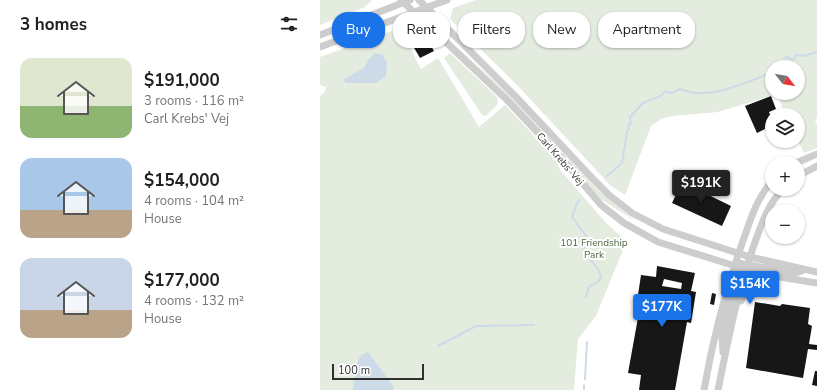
<!DOCTYPE html>
<meta charset="utf-8">
<style>
body{margin:0;font-family:"Nunito Sans",sans-serif;background:#f2f2f2;color:#202124;height:100vh;display:flex;flex-direction:column;font-size:15px;white-space:nowrap}
*{box-sizing:border-box;margin:0}
p{font-size:13px;color:#757577}
.icon{flex:none;width:22px;height:22px;fill:none;stroke:currentColor;stroke-width:2;stroke-linecap:round;stroke-linejoin:round}
.map{position:relative;flex:1;overflow:hidden}
.side{display:flex;flex-direction:column;background:#fff;width:320px}
.side>*{flex:none}
.top-card{position:absolute;left:12px;top:12px;width:380px;height:36px;display:flex;gap:8px}
.needle{width:26px;rotate:121deg}
.fabs{position:absolute;left:445px;top:60px;display:grid;gap:8px}
.fabs a{display:grid;place-items:center;width:40px;height:40px;border-radius:50%;background:#fff;box-shadow:0 1px 3px #0004;font-size:20px}
.scale{position:absolute;left:12px;bottom:10px;width:92px;box-sizing:border-box;padding-left:4px;border:2px solid #303030;border-top:0;font-size:11px;line-height:14px;white-space:nowrap;color:#303030;-webkit-text-stroke:3px #fff;paint-order:stroke}
.price{position:absolute;translate:-50% -34px;padding:0 9px;border-radius:4px;background:#1a73e8;color:#fff;font-size:13px;line-height:26px;filter:drop-shadow(0 1px 2px #0008)}
.price::after{content:'';position:absolute;left:50%;top:24px;width:12px;height:9px;margin-left:-6px;background:inherit;clip-path:polygon(0 0,100% 0,50% 100%)}
.price.active{background:#222;color:#fff}
ul{padding:0;list-style:none}
li{display:flex;align-items:center;gap:12px;height:100px;padding:0 20px}
li span{display:grid;place-items:center;flex:none;width:112px;height:80px;border-radius:12px;color:#555}
li>.icon{margin-inline-start:auto}
span .icon{width:48px;height:48px;fill:#fffc;stroke-width:1}
li b{font-size:17px}
h2{display:flex;justify-content:space-between;align-items:center;height:48px;padding:0 20px;font-size:17px}
.pill{padding:0 14px;border-radius:16px;background:#fff;box-shadow:0 1px 3px #0004;font-size:14px;line-height:36px}
.pill.active{background:#1a73e8;color:#fff}
main{display:flex;flex:1;min-height:0}
.map>svg:first-child{display:block}
</style>
<main>
<section class="side">
<h2>3 homes<svg class="icon" aria-label="filters" viewBox="0 0 24 24"><path d="M4 7h16M4 17h16"/><circle cx="9" cy="7" r="2"/><circle cx="15" cy="17" r="2"/></svg></h2>
<ul>
<li><span style="background:linear-gradient(#dfe7d0 60%,#8fb573 0)"><svg class="icon" aria-label="home" viewBox="0 0 24 24"><path d="M3 11l9-7 9 7M6 9v11h12V9"/></svg></span><div><b>$191,000</b><p>3 rooms · 116 m²</p><p>Carl Krebs' Vej</p></div></li>
<li><span style="background:linear-gradient(#a9c7e8 65%,#b9a48a 0)"><svg class="icon" aria-label="home" viewBox="0 0 24 24"><path d="M3 11l9-7 9 7M6 9v11h12V9"/></svg></span><div><b>$154,000</b><p>4 rooms · 104 m²</p><p>House</p></div></li>
<li><span style="background:linear-gradient(#c9d6e8 65%,#b9a48a 0)"><svg class="icon" aria-label="home" viewBox="0 0 24 24"><path d="M3 11l9-7 9 7M6 9v11h12V9"/></svg></span><div><b>$177,000</b><p>4 rooms · 132 m²</p><p>House</p></div></li>
</ul>
</section>
<div class="map">
<svg width="497" height="390" viewBox="0 0 497 390">
<rect width="100%" height="100%" fill="#fff"/>
<!-- green -->
<path fill="#e4ebdf" fill-rule="evenodd" d="M 0,0 L 52,0 L 45,7 L 0,25 Z
M 156,0 L 497,0 L 497,117 L 495,123 L 497,124 L 497,148 L 484,153 L 478,140 L 478,115 L 466,115 L 457,94 L 398,112 L 352,116 L 341,119 L 331,126 L 305,195 L 290,185 L 198,86 L 130,19 L 133,8 ZM 452,67 L 478,67 L 478,93 L 452,93 Z
M 109,21 L 190,96 L 279,191 L 315,221 L 279,198 Z
M 95,23 L 109,32 L 88,44 L 101,69 L 118,58 L 159,127 L 185,105 L 234,157 L 241,171 L 286,223 L 304,239 L 305,245 L 276,316 L 258,339 L 254,390 L 0,390 L 0,96 L 5,92 L 6,87 L 0,85 L 0,57 Z
M 130,53 L 177,97 L 178,102 L 176,106 L 166,116 L 162,115 L 124,58 Z"/>
<!-- water -->
<path fill="#cddbe9" d="M 55,53 L 63,55 L 67,63 L 66,76 L 56,83 L 25,83 L 24,79 L 44,68 L 49,59 Z
M 48,352 L 74,387 L 73,390 L 33,390 L 37,363 L 41,355 Z"/>
<g fill="none" stroke-linecap="round" stroke-linejoin="round">
<!-- stream -->
<path stroke="#cddbe9" stroke-width="2" d="M 454,67 L 460,63 L 466,63 L 464,58 L 467,57 L 473,60 L 476,55 L 484,56 L 497,52
M 287,176 L 302,163 L 307,132 L 309,129 L 308,125 L 311,124 L 310,117 L 323,103 L 341,96 L 345,91 C 352,95 353,92 360,89 C 385,100 414,87 438,78 C 443,76 449,74 452,70
M 260,200 L 257,203 L 252,217 L 267,237 L 265,241 L 267,245 L 263,250 L 278,269 L 281,277 L 279,281 L 269,287 L 266,297
M 118,346 L 156,326 L 214,325
M 265,379 L 267,342
M 264,390 L 264,385"/>
</g>
<!-- building -->
<path fill="#171717" fill-rule="evenodd" d="M 107,39 L 114,51 L 100,58 L 93,46 Z
M 451,96 L 456,109 L 449,112 L 452,120 L 452,136 L 448,137 L 445,129 L 437,133 L 425,106 Z
M 362,182 L 411,206 L 402,226 L 352,203 Z
M 337,266 L 375,273 L 371,291 L 376,292 L 371,323 L 367,322 L 355,390 L 319,390 L 321,375 L 308,373 L 319,312 L 323,312 L 326,296 L 318,295 L 321,275 L 336,277 ZM 344,279 L 362,283 L 361,289 L 342,286 Z
M 392,293 L 396,294 L 394,305 L 390,304 Z
M 435,302 L 460,306 L 462,304 L 490,308 L 488,324 L 492,326 L 489,344 L 497,345 L 497,350 L 488,349 L 483,378 L 426,368 Z
M 495,371 L 497,371 L 497,386 L 492,385 Z"/>
<g fill="none" stroke-linecap="round" stroke-linejoin="round">
<!-- minor -->
<path stroke="#cdcdcd" stroke-width="7" d="M 81,0 L 187,100 L 237,153 L 281,205 L 304,223 L 338,242 L 409,264 L 440,274 L 497,283
M 99,0 L 196,97 L 273,179 L 289,195 L 312,213 L 343,229 L 430,257 L 497,272
M 0,35 L 90,0
M 0,47 L 127,0
M 476,163 L 497,154
M 478,176 L 497,166
M 424,264 L 476,273 L 482,271
M 421,301 L 427,283 L 437,273
M 403,352 L 402,335 L 420,263
M 384,390 C 393,338 406,288 424,238 C 431,218 437,198 452,181
M 398,390 C 408,341 417,292 434,245 C 441,225 448,204 463,189"/>
</g>
<g text-anchor="middle" dominant-baseline="central" stroke-width="4" stroke-linejoin="round" paint-order="stroke">
<!-- street labels -->
<g font-size="10" fill="#303030" stroke="#fff">
<text transform="translate(240 159) rotate(49)">Carl Krebs' Vej</text>
</g>
<!-- park labels -->
<g font-size="10" fill="#4e6841" stroke="#fff">
<text x="274" y="243">101 Friendship<tspan x="274" dy="12">Park</tspan></text>
</g>
</g>
</svg>
<div class="fabs">
<a><svg class="needle" viewBox="-14 -14 28 28"><path d="M0-13l5 13h-10z" fill="#e53935"/><path d="M0 13l5-13h-10z" fill="#757577"/></svg></a>
<a><svg class="icon" aria-label="layers" viewBox="0 0 24 24"><path d="M12 4l9 5-9 5-9-5zM3 14l9 5 9-5"/></svg></a>
<a>+</a>
<a>−</a>
</div>
<div class="scale">100 m</div>
<b class="price active" style="left:381px;top:204px">$191K</b>
<b class="price" style="left:430px;top:305px">$154K</b>
<b class="price" style="left:342px;top:328px">$177K</b>
<div class="top-card">
<a class="pill active">Buy</a>
<a class="pill">Rent</a>
<a class="pill">Filters</a>
<a class="pill">New</a>
<a class="pill">Apartment</a>
</div>
</div>
</main>
